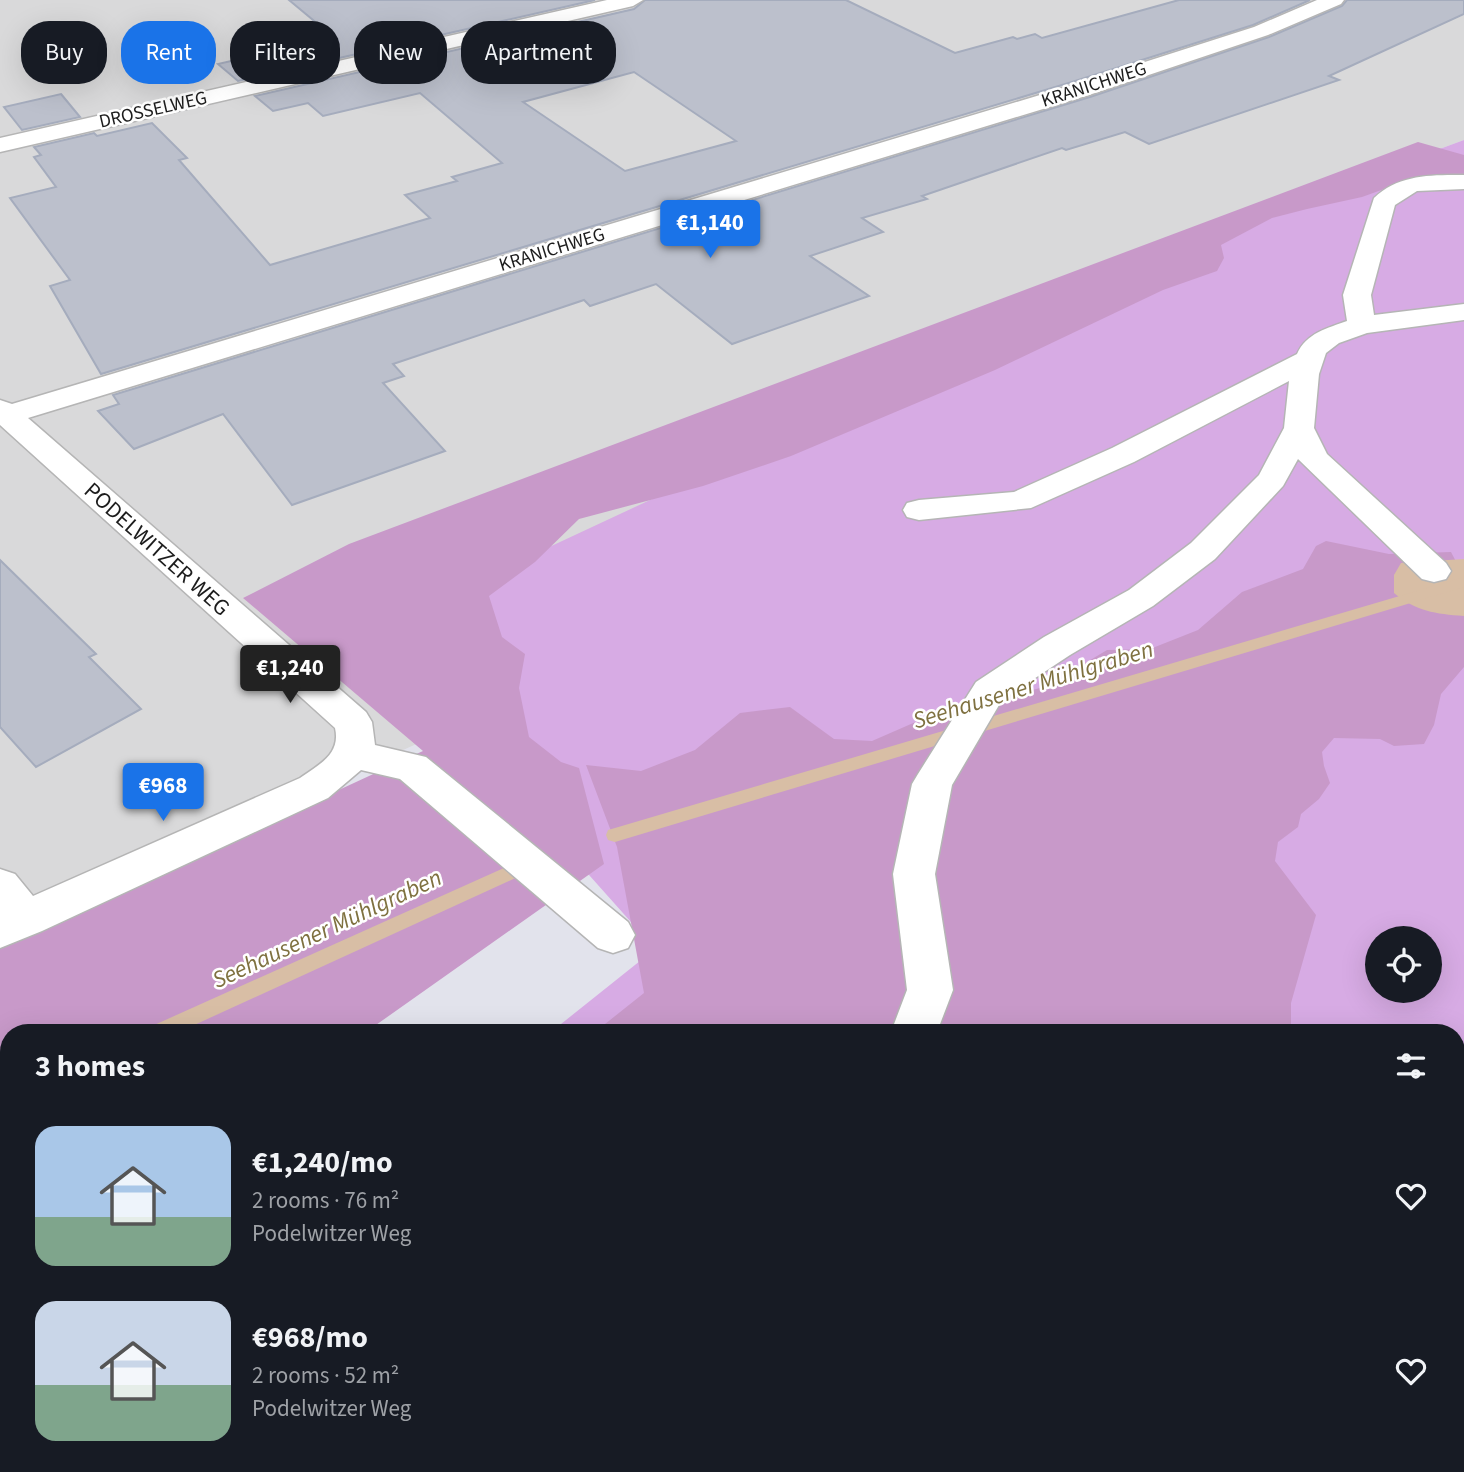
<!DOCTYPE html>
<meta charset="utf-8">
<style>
body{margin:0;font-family:"Source Sans 3",sans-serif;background:#20242c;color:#f1f3f6;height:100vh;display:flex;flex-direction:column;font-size:26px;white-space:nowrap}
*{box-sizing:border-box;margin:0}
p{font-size:23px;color:#9ea1a6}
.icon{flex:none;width:38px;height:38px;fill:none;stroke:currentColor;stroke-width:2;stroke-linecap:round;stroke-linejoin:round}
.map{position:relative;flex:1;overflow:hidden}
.drawer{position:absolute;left:0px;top:1024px;width:1465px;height:450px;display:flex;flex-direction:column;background:#171b24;border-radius:28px 28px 0 0;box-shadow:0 7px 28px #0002}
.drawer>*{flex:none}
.guide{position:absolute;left:21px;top:21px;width:700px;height:63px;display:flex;gap:14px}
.controls{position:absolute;left:1365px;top:926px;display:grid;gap:14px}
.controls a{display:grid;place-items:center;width:77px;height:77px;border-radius:50%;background:#171b24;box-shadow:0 7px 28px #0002;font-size:35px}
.price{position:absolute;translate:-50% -60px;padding:0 16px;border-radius:7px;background:#1a73e8;color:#fff;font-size:23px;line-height:46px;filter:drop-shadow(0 2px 4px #0008)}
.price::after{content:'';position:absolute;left:50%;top:42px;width:21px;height:16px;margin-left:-10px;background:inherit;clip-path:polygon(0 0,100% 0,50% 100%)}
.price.current{background:#222;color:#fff}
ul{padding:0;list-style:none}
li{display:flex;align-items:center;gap:21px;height:175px;padding:0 35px}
li span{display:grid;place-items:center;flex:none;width:196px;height:140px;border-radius:21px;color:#555}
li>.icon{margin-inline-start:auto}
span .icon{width:84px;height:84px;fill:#fffc;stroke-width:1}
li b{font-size:30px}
h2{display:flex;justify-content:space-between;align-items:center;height:84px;padding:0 35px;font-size:30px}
.pill{padding:0 24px;border-radius:28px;background:#171b24;box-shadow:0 7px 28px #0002;font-size:24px;line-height:63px}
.pill.current{background:#1a73e8;color:#fff}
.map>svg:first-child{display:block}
</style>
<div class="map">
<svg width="1464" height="1472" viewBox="0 0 1464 1472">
<rect width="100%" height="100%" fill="#e2e3ec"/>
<!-- residential -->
<path fill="#d9d9da" d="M 0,0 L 1464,0 L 1464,140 L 1266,213 L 456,726 L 0,933 Z"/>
<!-- grass -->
<path fill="#d7abe4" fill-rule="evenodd" d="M 1464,140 L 1464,1472 L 0,1472 L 9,1465 L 1456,1465 L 1456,1032 L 551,1032 L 655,949 L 371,630 L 1266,213 ZM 1377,938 L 1430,938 L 1430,990 L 1377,990 Z"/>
<!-- forest -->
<path fill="#c899c9" d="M 1418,142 L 1464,155 L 1464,177 L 1398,184 L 1362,197 L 1307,209 L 1272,218 L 1221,245 L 1224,258 L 1217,271 L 1163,290 L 995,370 L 791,456 L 703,486 L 579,519 L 535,562 L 489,596 L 502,637 L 525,654 L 519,688 L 529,737 L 561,762 L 579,768 L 604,864 L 366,1032 L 9,1032 L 9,1285 L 0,1292 L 0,947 L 423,751 L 243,598 L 349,544 Z
M 1326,541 L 1389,554 L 1451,552 L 1464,577 L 1464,667 L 1441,694 L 1434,725 L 1424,744 L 1394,746 L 1380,739 L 1334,738 L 1322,752 L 1324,766 L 1330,783 L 1319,799 L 1301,814 L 1298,827 L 1278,842 L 1275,861 L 1316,915 L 1291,1003 L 1291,1032 L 595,1032 L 644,993 L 617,847 L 586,765 L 641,771 L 695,750 L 740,713 L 790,707 L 834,739 L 872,741 L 966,700 L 982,677 L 1025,692 L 1066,681 L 1082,665 L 1107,650 L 1150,649 L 1198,630 L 1242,592 L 1303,569 L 1316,546 Z
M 1456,1346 L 1464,1353 L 1464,1472 L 759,1472 L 755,1465 L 1456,1465 Z
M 9,1434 L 9,1465 L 274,1465 L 269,1472 L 0,1472 L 0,1440 Z"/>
<!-- water -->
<path fill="#d8bea5" d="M 1464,559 L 1464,616 C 1435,614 1416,611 1394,593 L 1394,575 L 1401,563 Z"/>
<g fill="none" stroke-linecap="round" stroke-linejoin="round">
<!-- stream -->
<path fill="#d8bea5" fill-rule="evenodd" d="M 1464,577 L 1464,587 L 615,842 L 608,840 L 606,835 L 608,830 L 615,828 Z
M 515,863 L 522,865 L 525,870 L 522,875 L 179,1032 L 149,1032 L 152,1026 Z
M 9,1085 L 9,1105 L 0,1109 L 0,1089 Z"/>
</g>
<!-- building -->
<path fill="#bcc0cc" stroke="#a5acbd" stroke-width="2" fill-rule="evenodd" d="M 289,0 L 595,0 L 238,81 L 218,64 L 287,48 L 279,40 L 325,30 Z
M 645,0 L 846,0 L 955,53 L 1013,37 L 1017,39 L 1035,34 L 1042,38 L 1179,0 L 1310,0 L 1253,25 L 1072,82 L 101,374 L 50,286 L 70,280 L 10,198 L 56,187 L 34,157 L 41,155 L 34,147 L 94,133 L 97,136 L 152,123 L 187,158 L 179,160 L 270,265 L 430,218 L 405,195 L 457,181 L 452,177 L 502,163 L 420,93 L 323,116 L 308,103 L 273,111 L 255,96 L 634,9 ZM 634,72 L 736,141 L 625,171 L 523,102 Z
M 1347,0 L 1464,0 L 1464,14 L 1329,76 L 1339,80 L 1149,144 L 1125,132 L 1066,150 L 1062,148 L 922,196 L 927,199 L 862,218 L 883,232 L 810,256 L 869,296 L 732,344 L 656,284 L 590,306 L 584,300 L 393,364 L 404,376 L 383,383 L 445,451 L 292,505 L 223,414 L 134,449 L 98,411 L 119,404 L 113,395 L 1090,97 L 1269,37 L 1342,6 Z
M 61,94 L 80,117 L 22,130 L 4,107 Z
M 0,560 L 96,654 L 89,657 L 141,709 L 36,767 L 0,727 Z"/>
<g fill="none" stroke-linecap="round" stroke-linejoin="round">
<defs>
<path id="minor" d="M 607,0 L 643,0 L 633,6 L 0,152 L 0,138 Z
M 1317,0 L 1344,0 L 1341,4 L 1268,35 L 1089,95 L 28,418 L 366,712 L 372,722 L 375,745 L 426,757 L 628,922 L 635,935 L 628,948 L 613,953 L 598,948 L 400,779 L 361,770 L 328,798 L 42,931 L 0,948 L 0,869 L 15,874 L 33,896 L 300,778 C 320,764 341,754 335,728 L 0,425 L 0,400 L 12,404 L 1073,85 L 1254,27 Z
M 1453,175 L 1464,175 L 1464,189 L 1417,191 L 1395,205 L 1371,295 L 1374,315 L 1464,304 L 1464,320 L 1367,333 L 1339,343 L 1326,353 L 1319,374 L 1314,428 L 1327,454 L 1446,563 L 1451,571 L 1446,579 L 1434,582 L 1422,579 L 1298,459 L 1283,486 L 1215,559 L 1153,606 L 1070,655 L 1002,700 L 952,785 L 935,874 L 953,990 L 937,1032 L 891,1032 L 907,990 L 893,874 L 912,784 L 918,774 L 976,682 L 1044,637 L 1129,590 L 1191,543 L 1259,475 L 1284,428 L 1289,381 L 1134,462 L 1031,508 L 919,520 L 907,517 L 903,510 L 907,503 L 919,500 L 1014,492 L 1112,448 L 1297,354 C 1306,333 1328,328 1347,321 L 1343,295 L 1374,198 C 1396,177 1424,175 1453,175 Z
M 333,1465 L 391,1465 L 389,1472 L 331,1472 Z"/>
</defs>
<!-- minor casing -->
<use href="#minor" stroke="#b5b5b5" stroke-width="3"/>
<!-- minor -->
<use href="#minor" fill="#fff" fill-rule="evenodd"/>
</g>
<g text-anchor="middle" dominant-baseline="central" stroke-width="5" stroke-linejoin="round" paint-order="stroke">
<!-- far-street labels -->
<g font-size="19" fill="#1c1c1c" stroke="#fff">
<text transform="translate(1094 85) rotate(-18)">KRANICHWEG</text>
<text transform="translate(153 110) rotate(-13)">DROSSELWEG</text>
<text transform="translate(552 250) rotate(-17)">KRANICHWEG</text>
</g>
<!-- street labels -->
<g font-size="23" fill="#1c1c1c" stroke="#fff">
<text transform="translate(157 549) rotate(42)">PODELWITZER WEG</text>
</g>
<!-- water labels -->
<g font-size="24" font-style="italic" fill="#7f7140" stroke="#fff">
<text transform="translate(1033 685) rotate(-17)">Seehausener Mühlgraben</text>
<text transform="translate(327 929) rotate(-25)">Seehausener Mühlgraben</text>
</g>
</g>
</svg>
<div class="controls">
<a><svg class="icon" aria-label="locate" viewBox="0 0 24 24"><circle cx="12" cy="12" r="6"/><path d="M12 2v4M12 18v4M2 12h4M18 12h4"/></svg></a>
</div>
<b class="price" style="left:710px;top:260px">€1,140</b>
<b class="price current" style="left:290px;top:705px">€1,240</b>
<b class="price" style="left:163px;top:823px">€968</b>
<div class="guide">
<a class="pill">Buy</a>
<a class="pill current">Rent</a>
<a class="pill">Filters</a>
<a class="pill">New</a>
<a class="pill">Apartment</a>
</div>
<section class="drawer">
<h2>3 homes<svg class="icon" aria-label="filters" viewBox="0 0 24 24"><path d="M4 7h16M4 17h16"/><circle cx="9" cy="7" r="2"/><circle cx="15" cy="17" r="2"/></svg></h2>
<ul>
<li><span style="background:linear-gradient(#a9c7e8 65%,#7fa58c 0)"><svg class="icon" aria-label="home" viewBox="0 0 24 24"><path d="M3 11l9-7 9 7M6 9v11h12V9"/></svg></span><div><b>€1,240/mo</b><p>2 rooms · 76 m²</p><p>Podelwitzer Weg</p></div><svg class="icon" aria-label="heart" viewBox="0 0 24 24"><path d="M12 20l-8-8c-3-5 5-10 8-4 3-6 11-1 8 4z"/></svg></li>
<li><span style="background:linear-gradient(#c9d6e8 60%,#7fa58c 0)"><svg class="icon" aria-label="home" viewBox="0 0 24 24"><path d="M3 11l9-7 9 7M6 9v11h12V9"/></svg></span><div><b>€968/mo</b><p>2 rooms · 52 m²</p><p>Podelwitzer Weg</p></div><svg class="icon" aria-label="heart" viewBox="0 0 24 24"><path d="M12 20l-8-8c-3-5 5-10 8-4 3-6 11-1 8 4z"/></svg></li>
</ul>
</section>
</div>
